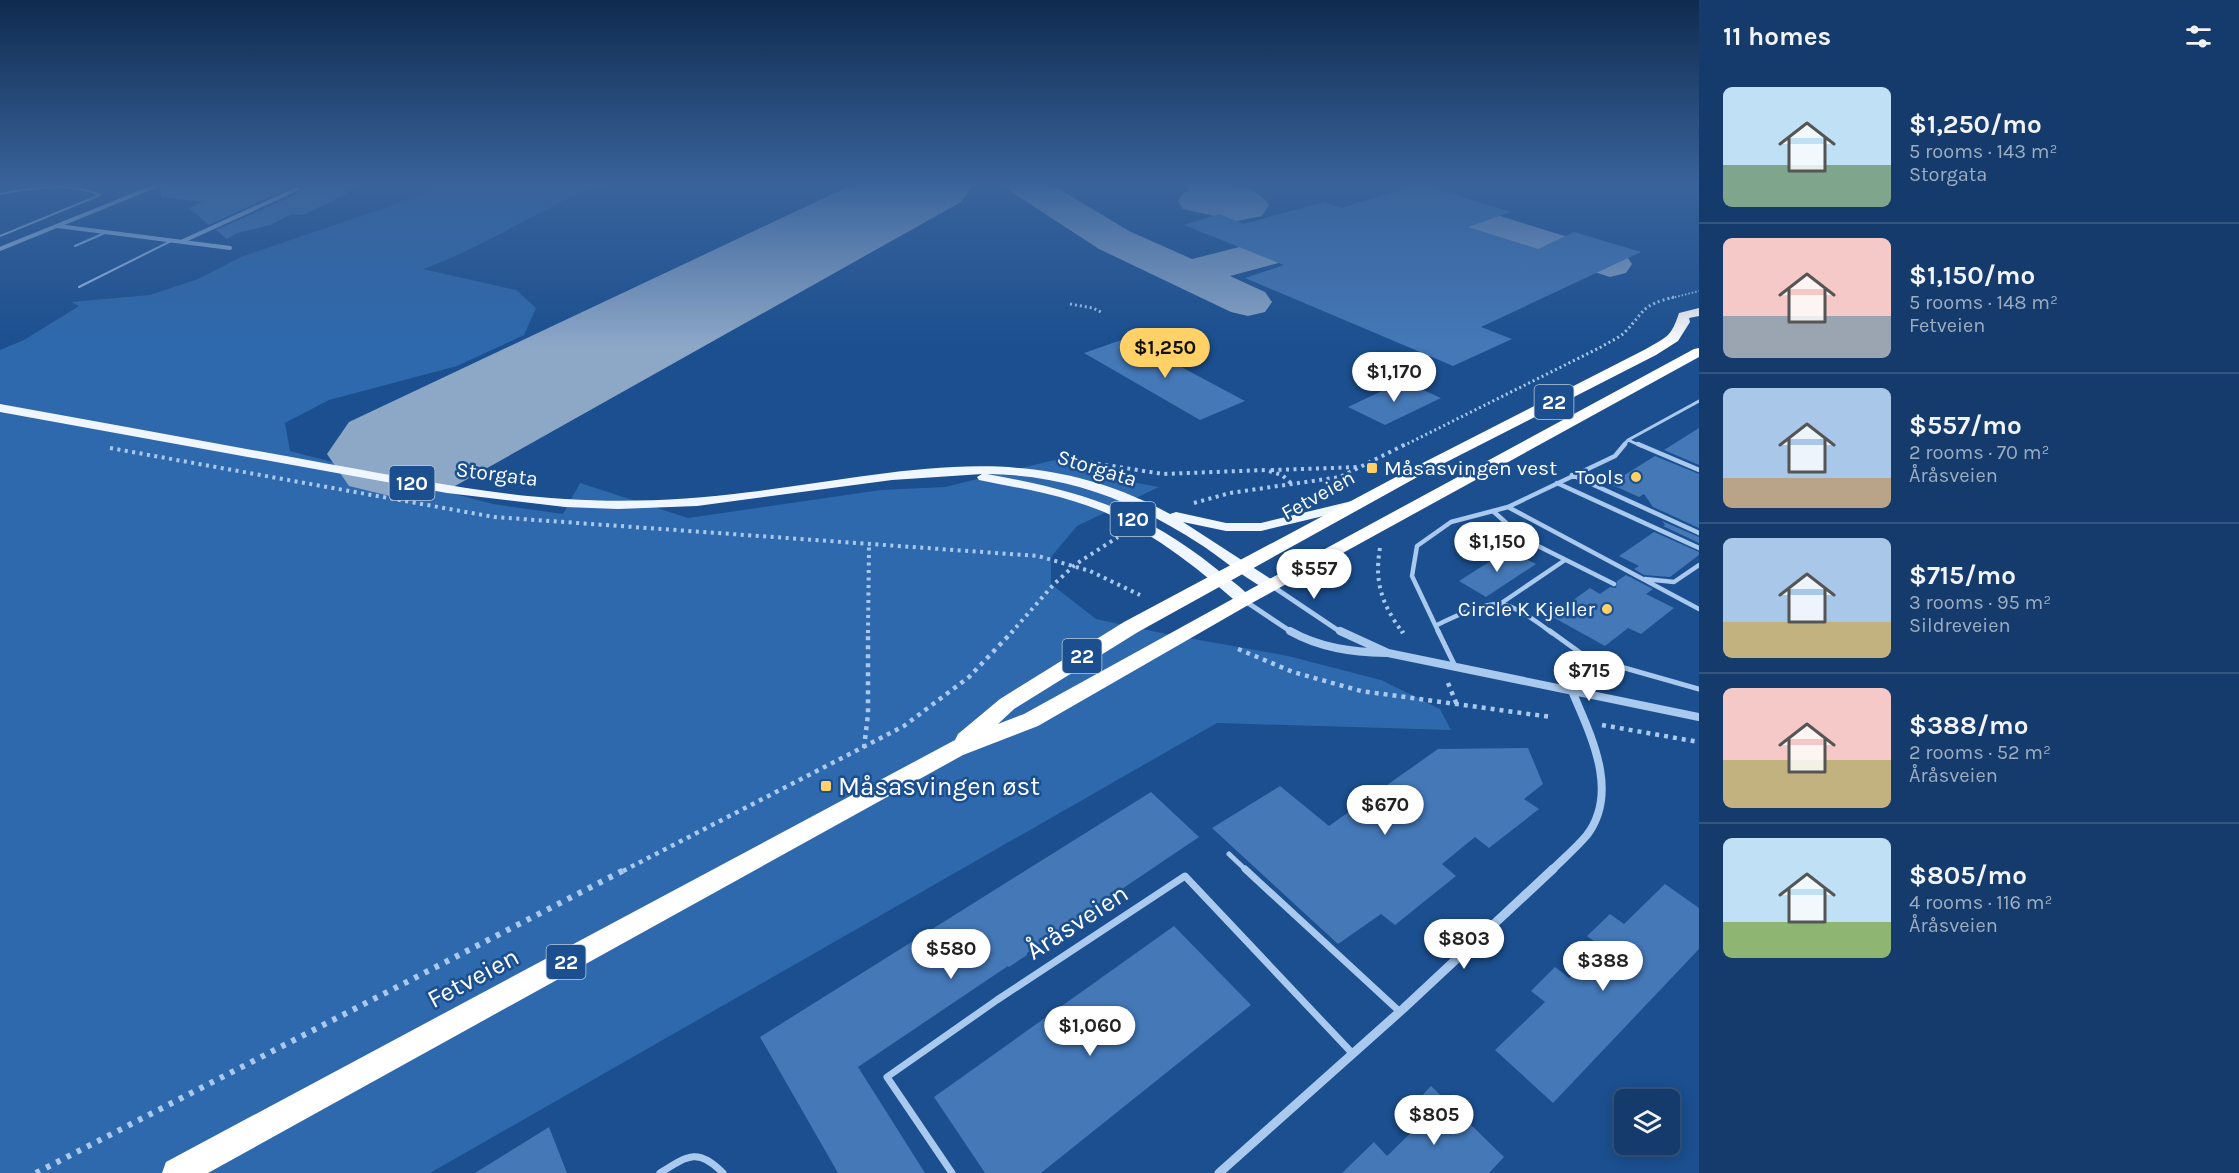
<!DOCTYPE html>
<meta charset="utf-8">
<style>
body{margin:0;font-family:Karla,sans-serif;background:#1d4271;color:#f1f3f6;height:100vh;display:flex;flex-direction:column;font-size:22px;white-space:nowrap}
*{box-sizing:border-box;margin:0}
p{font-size:20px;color:#9dadc1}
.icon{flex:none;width:33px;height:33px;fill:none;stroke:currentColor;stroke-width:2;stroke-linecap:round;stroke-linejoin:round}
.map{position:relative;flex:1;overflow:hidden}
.panel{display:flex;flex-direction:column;background:#143b6b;width:540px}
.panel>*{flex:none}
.fabs{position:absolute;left:1614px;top:1089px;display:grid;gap:12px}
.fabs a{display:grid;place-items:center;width:66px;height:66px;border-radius:9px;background:#143b6b;box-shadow:0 3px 15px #0003,0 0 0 2px #33557e;font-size:30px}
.price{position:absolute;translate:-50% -51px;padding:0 14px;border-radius:21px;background:#fff;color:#222;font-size:20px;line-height:39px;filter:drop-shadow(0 2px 3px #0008)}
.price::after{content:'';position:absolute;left:50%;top:36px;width:18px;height:14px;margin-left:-9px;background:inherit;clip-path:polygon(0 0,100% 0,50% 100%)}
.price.current{background:#ffd166;color:#111}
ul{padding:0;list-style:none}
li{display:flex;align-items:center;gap:18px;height:150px;padding:0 24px}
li+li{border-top:2px solid #33557e}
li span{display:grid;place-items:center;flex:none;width:168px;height:120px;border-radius:9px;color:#555}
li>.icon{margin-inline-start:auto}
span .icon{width:72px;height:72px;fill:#fffc;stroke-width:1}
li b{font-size:26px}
h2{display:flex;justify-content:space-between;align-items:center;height:72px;padding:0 24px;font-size:26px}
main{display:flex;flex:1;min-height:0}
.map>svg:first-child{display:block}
</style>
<main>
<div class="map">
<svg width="1699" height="1173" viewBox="0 0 1699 1173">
<rect width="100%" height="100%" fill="#1b4f8f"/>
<!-- green -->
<path fill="#2e69ad" d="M 433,183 L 605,183 C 542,206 486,247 423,269 L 516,290 L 536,308 L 524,335 L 457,366 L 329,400 L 285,423 L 290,451 L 493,504 L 563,514 L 580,483 L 688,518 L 881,490 L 945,487 L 1058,459 L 1121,480 L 1159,487 L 1077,526 L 1051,557 L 1051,584 L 1096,619 L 1166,634 L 1288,656 L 1381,680 L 1440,709 L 1451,730 L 1217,723 L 430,1173 L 0,1173 L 0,350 L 24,340 L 79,306 L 71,302 L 150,295 L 198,279 L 241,257 L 452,185 Z"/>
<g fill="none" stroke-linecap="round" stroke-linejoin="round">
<!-- taxiway -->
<path fill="#8da7c7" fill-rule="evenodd" d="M 1005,183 L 1049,183 L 1129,231 L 1192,259 L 1263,241 L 1357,203 L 1390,195 L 1410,194 L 1445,199 L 1626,255 L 1632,264 L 1626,273 L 1610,277 L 1427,218 L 1410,217 L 1384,220 L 1293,259 L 1230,276 L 1265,292 L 1272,302 L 1265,312 L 1248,316 L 1231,312 L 1099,249 L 1010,191 Z
M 1190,183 C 1217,183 1252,180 1269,205 L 1262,216 L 1237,221 L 1183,209 L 1178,201 L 1183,193 L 1190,191 L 1187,187 Z"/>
<!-- runway -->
<path fill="#8da7c7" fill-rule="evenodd" d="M 856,183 L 975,183 L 961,202 L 455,486 L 402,499 L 349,486 L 327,454 L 349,422 Z"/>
</g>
<!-- building -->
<path fill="#4478b7" d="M 167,183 L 359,183 L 343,191 L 350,192 L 303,215 L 292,214 L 270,225 L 237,233 L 227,239 L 216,230 L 299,193 L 300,187 L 295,185 L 209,225 L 189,208 L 203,202 L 161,197 L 161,188 Z
M 1420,184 L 1511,212 L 1468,227 L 1538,249 L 1574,232 L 1641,252 L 1481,327 L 1512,339 L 1453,366 L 1245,278 L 1284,265 L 1184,225 L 1219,214 L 1244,224 L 1324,202 L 1342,208 Z
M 1127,338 L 1245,401 L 1200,420 L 1084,353 Z
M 1403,381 L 1441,398 L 1385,425 L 1348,407 Z
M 1699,428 L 1699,465 L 1664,450 Z
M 1655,456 L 1699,474 L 1699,528 L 1653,507 L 1644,494 L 1639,497 L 1610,484 Z
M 1662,521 L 1699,537 L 1699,543 L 1663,526 L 1665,525 Z
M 1654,532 L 1699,552 L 1699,555 L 1670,577 L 1644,575 L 1634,569 L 1639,566 L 1619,556 Z
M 1508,550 L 1536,564 L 1486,597 L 1459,581 Z
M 1626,575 L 1653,589 L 1646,594 L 1674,608 L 1641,634 L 1628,628 L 1605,646 L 1551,616 L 1590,588 L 1600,594 L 1610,587 L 1616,588 L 1617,581 Z
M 1528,748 L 1543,784 L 1524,799 L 1539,809 L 1489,848 L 1475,837 L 1442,864 L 1456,876 L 1395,925 L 1381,914 L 1338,944 L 1212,828 L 1280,786 L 1329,826 L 1438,749 Z
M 1151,792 L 1199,837 L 1027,953 L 1027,955 L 1009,967 L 1008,966 L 858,1067 L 925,1173 L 838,1173 L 760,1037 Z
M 1665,884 L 1699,908 L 1699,949 L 1553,1103 L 1495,1050 L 1545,1002 L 1531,991 L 1555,967 L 1569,978 L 1601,946 L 1587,936 L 1610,914 L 1624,924 Z
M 1174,926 L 1251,1005 L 1041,1173 L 985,1173 L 934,1097 Z
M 1431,1086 L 1504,1157 L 1489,1173 L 1342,1173 L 1374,1142 L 1387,1156 L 1429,1115 L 1416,1102 Z
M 549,1127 L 567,1173 L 475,1173 Z"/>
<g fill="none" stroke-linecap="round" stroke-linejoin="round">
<!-- path-far4 -->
<path stroke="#a9c9ee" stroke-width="2" stroke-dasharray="1.5 2" stroke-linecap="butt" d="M 1668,299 L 1699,291"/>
<!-- path-far3 -->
<path stroke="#a9c9ee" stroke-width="3" stroke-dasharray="2 3" stroke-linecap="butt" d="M 1070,304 L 1093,308 L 1101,312
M 1403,446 L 1601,347 C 1609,342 1619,338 1625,332 C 1647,309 1640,306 1674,297"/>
<!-- path-far2 -->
<path stroke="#a9c9ee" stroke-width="4" stroke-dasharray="3 4.5" stroke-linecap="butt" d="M 110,448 L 494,517 L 1038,556 L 1090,571 L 1140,595
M 1068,459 L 1163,474 L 1265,470 L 1282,475 L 1294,486
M 1271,470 L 1360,467
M 1194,503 L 1230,493 L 1340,477 L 1406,444
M 1380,548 C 1374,582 1382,605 1403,633
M 868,633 L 869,543
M 1011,633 L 1054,584 L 1076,564 L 1118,537"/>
<!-- path-far1 -->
<path stroke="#a9c9ee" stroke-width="4.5" stroke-dasharray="4 5" stroke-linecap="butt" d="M 1402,631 L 1403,633
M 1238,649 L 1293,672 L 1361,691 L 1551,717
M 1448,683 L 1457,705
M 1602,725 L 1699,742
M 864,748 L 868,714 L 868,631
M 623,871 L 904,726 L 969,677 L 1013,631"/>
<!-- path -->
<path stroke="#a9c9ee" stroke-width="6" stroke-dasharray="4.5 7" stroke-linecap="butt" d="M 36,1173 L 626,869"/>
<!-- lane-far4 -->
<path stroke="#a9c9ee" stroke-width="2" d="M 0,194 C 29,188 72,182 100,195 L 0,236
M 75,246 L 107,232
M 79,287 L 173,240"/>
<!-- lane-far3 -->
<path stroke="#a9c9ee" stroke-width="3" d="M 1628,440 L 1641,446
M 1623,446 L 1628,440 L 1699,401"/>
<!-- lane-far2 -->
<path stroke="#a9c9ee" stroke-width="4.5" d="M 1638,444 L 1699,470
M 1572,475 L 1699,533
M 1557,483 L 1699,548
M 1508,507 L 1699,609
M 1493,511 L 1524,539 L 1614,584
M 1645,579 L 1674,582 L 1699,565
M 1500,604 L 1565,560
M 1437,625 C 1453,617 1480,604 1499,604 C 1514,604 1540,624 1552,633
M 1439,633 L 1412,576 L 1417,546 L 1451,522 L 1508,507 L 1615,456 L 1625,444"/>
<!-- lane-far1 -->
<path stroke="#a9c9ee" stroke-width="5" d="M 1438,631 L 1455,666
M 1550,631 L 1586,657 L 1699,689
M 1572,691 L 1586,657
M 1229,854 L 1247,871"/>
<!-- lane -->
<path stroke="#a9c9ee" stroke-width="7" d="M 1245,869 L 1399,1011
M 660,1173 C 687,1156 698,1147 723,1173
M 952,1173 L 887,1077 L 997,1000 L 1185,876 L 1353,1054"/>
<!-- street-far3 -->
<path stroke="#a9c9ee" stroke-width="4" d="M 58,226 L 230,248
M 183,241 L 297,189
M 0,249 L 163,183"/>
<!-- street-far2 -->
<path stroke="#a9c9ee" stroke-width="5" d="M 1272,586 L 1342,633
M 1245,601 L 1293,633"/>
<!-- street-far1 -->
<path stroke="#a9c9ee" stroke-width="8" d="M 1290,631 C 1320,648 1352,652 1386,653
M 1340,631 L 1388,653 L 1699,717
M 1551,871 C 1563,859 1576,848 1587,835 C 1620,791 1590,734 1572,691"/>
<!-- street -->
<path stroke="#a9c9ee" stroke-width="9" d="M 1219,1173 L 1404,1008 L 1553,869"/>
<!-- primary -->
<path fill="#f0f6ff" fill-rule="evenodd" d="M 0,404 C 110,424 219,444 329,464 C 408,478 486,494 565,499 C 627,503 689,500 750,492 C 902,474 1026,435 1170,514 L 1176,512 L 1226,523 L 1261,523 L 1352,501 L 1359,505 L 1357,508 L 1261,531 L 1226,531 L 1183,522 L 1277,583 L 1279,586 L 1277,589 L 1272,591 C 1254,586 1220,557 1203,546 C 1134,501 1070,475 987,474 C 1076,490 1142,509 1214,567 C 1226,577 1243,587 1252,600 L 1244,605 L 1239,604 C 1188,560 1138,520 1073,501 C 1042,491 1011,487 979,480 L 977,477 L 982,474 L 892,480 L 697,506 L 618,509 L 565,507 L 447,493 L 0,412 Z"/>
<!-- highway -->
<path fill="#fff" fill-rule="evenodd" d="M 1699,308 L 1699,316 L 1689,318 L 1690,322 L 1678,341 L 1656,355 L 1421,475 L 1138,632 L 1014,709 L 998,724 L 1024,714 L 1238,596 L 1694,349 L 1699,348 L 1699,357 L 1250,604 L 1038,726 L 963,755 L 208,1173 L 162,1173 L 166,1162 L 955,740 L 958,734 L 1000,699 L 1124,622 L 1411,469 L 1646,349 C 1668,336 1671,337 1679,313 Z"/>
</g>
<!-- sky -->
<linearGradient id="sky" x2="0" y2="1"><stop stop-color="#0f2b4f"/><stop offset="0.53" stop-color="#39639b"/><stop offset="1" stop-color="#39639b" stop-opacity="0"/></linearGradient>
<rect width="1699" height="347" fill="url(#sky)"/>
<!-- markers -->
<g fill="#ffd166" stroke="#1b4f8f" stroke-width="2">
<rect x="1366" y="462" width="12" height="12" rx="3"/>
<circle cx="1636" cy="477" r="6"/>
<circle cx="1607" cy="609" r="6"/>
<rect x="820" y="780" width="12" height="12" rx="3"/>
</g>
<g text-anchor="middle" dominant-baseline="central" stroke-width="5" stroke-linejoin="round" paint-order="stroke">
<!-- shield labels -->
<g fill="#1b4f8f" stroke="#bbcadd" stroke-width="1.5">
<rect x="1534.5" y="385" width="39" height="34" rx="4.5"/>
<rect x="389.5" y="466" width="45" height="34" rx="4.5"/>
<rect x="1110.5" y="502" width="45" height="34" rx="4.5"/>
<rect x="1062.5" y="639" width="39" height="34" rx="4.5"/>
<rect x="546.5" y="945" width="39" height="34" rx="4.5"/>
</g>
<g font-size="20" font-weight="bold" fill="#fff">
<text x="1554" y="402">22</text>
<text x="412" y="483">120</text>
<text x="1133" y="519">120</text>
<text x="1082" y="656">22</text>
<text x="566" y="962">22</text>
</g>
<!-- street labels -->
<g font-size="21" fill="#fff" stroke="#1b4f8f">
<text transform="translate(1097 468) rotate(17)">Storgata</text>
<text transform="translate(497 474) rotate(7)">Storgata</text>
<text transform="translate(1318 495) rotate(-29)">Fetveien</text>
</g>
<!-- poi labels -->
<g font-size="21" fill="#fff" stroke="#1b4f8f" text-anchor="end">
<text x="1384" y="468" text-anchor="start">Måsasvingen vest</text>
<text x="1624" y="477">Tools</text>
<text x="1595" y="609">Circle K Kjeller</text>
</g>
<!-- near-poi labels -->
<g font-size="26" fill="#fff" stroke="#1b4f8f" text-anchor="start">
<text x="838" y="786">Måsasvingen øst</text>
</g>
<!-- near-street labels -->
<g font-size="26" fill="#fff" stroke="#1b4f8f">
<text transform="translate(1077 922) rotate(-33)">Åråsveien</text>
<text transform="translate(473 978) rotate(-28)">Fetveien</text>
</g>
</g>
</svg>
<div class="fabs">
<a><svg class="icon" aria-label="layers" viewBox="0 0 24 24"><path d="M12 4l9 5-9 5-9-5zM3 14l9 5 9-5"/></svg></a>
</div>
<b class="price current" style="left:1165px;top:379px">$1,250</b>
<b class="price" style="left:1394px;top:403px">$1,170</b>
<b class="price" style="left:1497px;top:573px">$1,150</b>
<b class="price" style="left:1314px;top:600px">$557</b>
<b class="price" style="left:1589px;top:702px">$715</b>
<b class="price" style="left:1385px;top:836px">$670</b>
<b class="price" style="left:1464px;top:970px">$803</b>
<b class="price" style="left:951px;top:980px">$580</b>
<b class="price" style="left:1603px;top:992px">$388</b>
<b class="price" style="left:1090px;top:1057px">$1,060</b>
<b class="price" style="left:1434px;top:1146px">$805</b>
</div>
<section class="panel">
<h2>11 homes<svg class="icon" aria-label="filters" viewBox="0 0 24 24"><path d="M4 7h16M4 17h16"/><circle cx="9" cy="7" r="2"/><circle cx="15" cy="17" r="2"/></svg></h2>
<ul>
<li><span style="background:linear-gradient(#bfe0f5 65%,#7fa58c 0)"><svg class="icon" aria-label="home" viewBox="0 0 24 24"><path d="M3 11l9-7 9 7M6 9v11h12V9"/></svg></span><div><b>$1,250/mo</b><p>5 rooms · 143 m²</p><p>Storgata</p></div></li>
<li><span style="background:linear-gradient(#f6c9c9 65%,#9aa5b1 0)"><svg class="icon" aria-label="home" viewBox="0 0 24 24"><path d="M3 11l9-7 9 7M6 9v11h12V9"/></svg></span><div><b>$1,150/mo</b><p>5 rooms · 148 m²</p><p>Fetveien</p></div></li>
<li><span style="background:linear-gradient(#a9c7e8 75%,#b9a48a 0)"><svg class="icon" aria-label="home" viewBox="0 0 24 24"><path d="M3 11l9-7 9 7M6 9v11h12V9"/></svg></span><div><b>$557/mo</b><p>2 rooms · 70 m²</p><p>Åråsveien</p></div></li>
<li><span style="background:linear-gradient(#a9c7e8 70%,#c2b280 0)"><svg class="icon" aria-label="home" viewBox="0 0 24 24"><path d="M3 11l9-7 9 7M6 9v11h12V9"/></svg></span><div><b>$715/mo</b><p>3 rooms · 95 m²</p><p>Sildreveien</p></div></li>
<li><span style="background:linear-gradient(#f6c9c9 60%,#c2b280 0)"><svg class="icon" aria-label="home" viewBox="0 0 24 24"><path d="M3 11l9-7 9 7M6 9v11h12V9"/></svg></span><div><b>$388/mo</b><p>2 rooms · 52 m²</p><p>Åråsveien</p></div></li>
<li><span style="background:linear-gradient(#bfe0f5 70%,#8fb573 0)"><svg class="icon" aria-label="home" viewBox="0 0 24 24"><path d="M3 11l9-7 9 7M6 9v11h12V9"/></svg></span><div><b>$805/mo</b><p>4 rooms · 116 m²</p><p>Åråsveien</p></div></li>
</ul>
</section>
</main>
